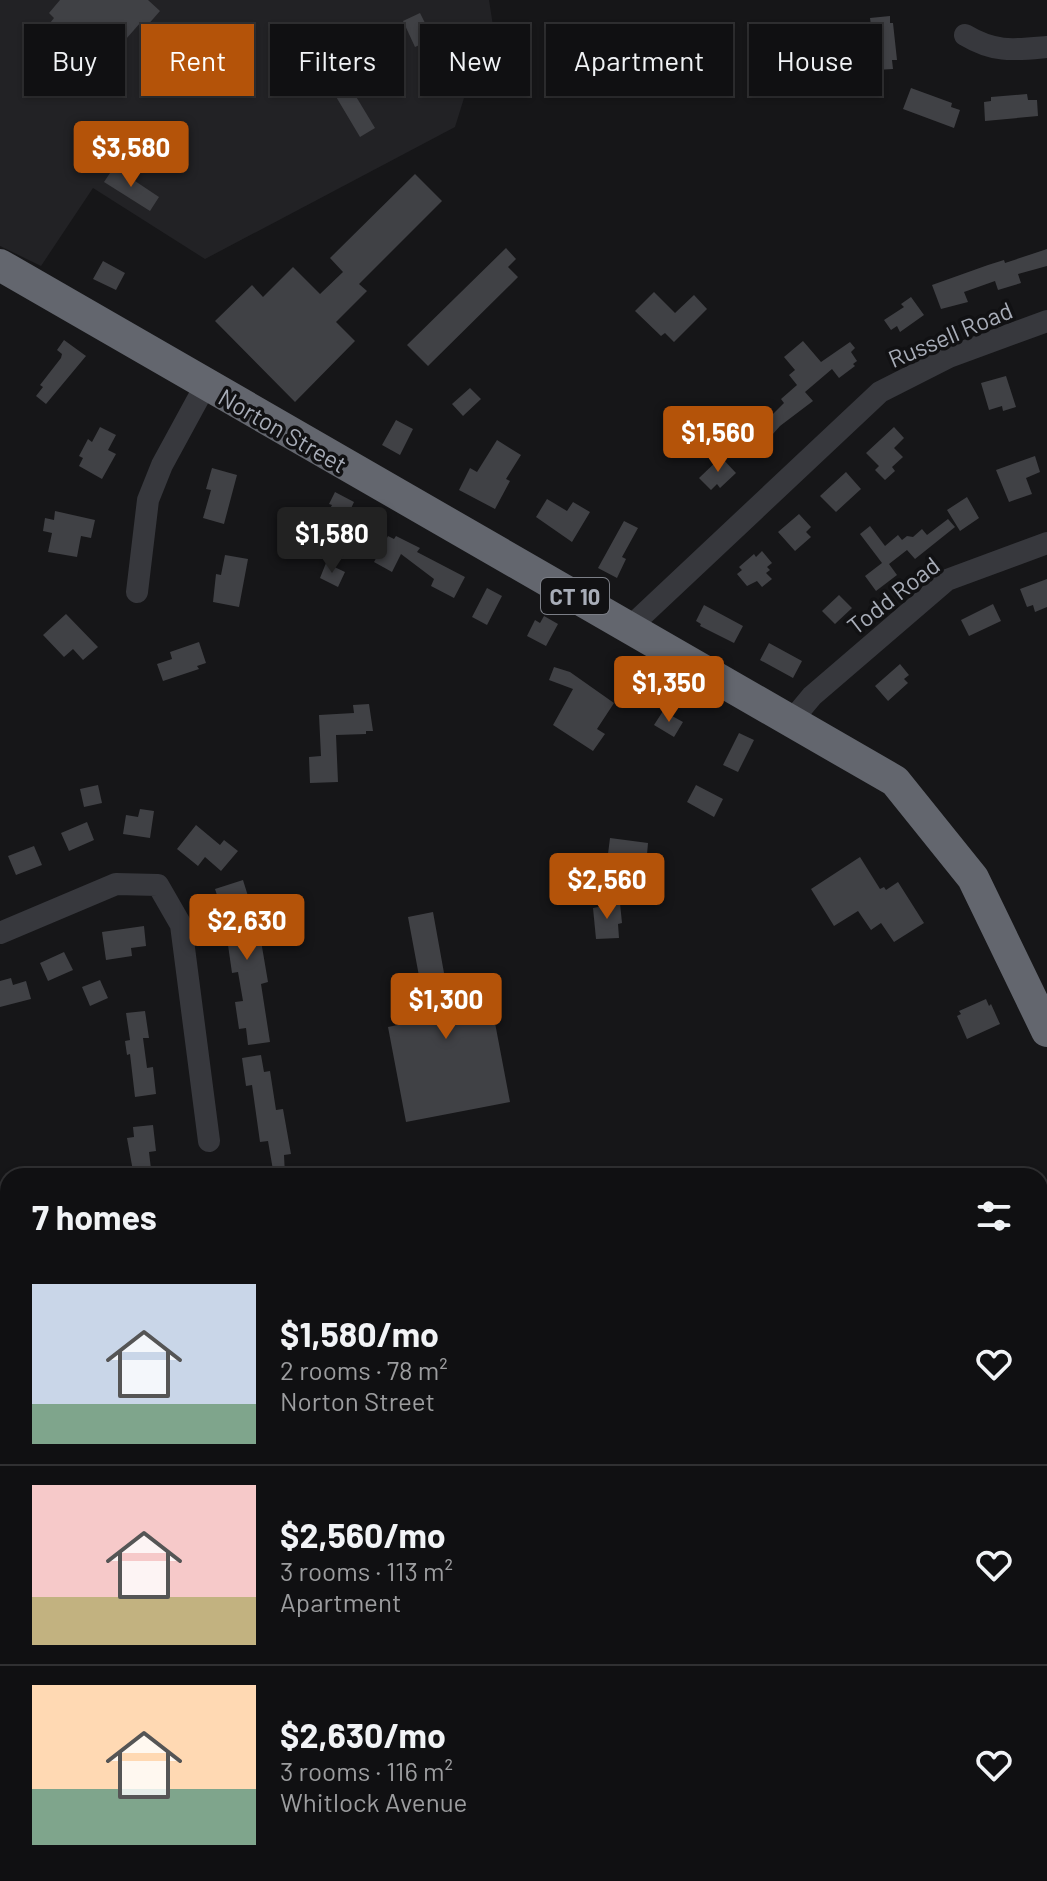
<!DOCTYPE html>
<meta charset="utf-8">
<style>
body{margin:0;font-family:Barlow,sans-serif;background:#1e1e20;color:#f1f3f6;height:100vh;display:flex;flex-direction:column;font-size:30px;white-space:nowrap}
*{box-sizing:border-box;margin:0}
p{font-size:26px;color:#9c9d9f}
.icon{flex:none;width:44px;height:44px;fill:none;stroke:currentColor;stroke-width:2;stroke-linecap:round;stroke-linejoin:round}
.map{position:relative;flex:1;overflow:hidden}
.sheet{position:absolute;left:0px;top:1168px;width:1048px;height:714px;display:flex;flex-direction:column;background:#101012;border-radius:24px 24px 0 0;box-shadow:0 2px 6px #0004,0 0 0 2px #303032}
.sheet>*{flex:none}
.top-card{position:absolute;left:24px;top:24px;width:1000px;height:72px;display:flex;gap:16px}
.price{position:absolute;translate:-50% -68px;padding:0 18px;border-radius:8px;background:#b45309;color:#fff;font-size:26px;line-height:52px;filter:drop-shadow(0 2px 4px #0008)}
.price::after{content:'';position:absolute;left:50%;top:48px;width:24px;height:18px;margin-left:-12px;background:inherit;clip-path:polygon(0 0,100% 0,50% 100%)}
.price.active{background:#222;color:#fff}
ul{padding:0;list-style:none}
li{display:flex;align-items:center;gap:24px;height:200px;padding:0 32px}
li+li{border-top:2px solid #303032}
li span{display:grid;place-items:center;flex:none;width:224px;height:160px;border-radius:0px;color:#555}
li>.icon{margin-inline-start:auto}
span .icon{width:96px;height:96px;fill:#fffc;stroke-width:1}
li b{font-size:34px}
h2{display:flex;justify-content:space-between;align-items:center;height:96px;padding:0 32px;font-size:34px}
.pill{padding:0 28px;border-radius:0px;background:#101012;box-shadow:0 2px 6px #0004,0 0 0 2px #303032;font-size:28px;line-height:72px}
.pill.active{background:#b45309;color:#fff}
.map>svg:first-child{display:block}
</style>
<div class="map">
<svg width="1047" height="1881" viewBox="0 0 1047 1881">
<rect width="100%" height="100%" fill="#161618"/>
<!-- built -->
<path fill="#222225" d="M 0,0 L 489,0 L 496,45 L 464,59 L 469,82 L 455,127 L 205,259 L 93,188 L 41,266 L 0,246 Z"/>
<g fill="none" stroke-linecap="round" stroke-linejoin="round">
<!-- river -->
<path stroke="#2c353c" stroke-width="28" d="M 1040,1342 L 1047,1338
M 0,1445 L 8,1450"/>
</g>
<!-- building -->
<path fill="#404145" d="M 60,0 L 148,0 L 160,11 L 146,27 L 141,22 L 119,47 L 106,35 L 92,51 L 85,44 L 76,54 L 46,28 L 54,18 L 49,13 Z
M 420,13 L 433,39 L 415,47 L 403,21 Z
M 890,16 L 890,23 L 893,23 L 897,60 L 892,60 L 893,69 L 876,70 L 875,58 L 870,58 L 868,33 L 872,33 L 870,18 Z
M 325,45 L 375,128 L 360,137 L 310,53 Z
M 911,88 L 952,103 L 951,107 L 960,110 L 954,128 L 903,109 Z
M 1027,94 L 1028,100 L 1037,100 L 1038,116 L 985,121 L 984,102 L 991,101 L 991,97 Z
M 114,167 L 159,197 L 150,211 L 104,182 Z
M 415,174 L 442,201 L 359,284 L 367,291 L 336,322 L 355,341 L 295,402 L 215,321 L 252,285 L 263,297 L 293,267 L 320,294 L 343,272 L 330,258 Z
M 506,248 L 516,259 L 508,267 L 518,277 L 428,366 L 407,345 Z
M 1047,249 L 1047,266 L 1018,274 L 1021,283 L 998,290 L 995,281 L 964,292 L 968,302 L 941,309 L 932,285 L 988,265 L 1004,260 L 1005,263 Z
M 103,261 L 125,273 L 116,290 L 93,279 Z
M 654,292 L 675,313 L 694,295 L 707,309 L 674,342 L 665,333 L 661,336 L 635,311 Z
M 911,297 L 924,315 L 900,332 L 897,326 L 891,330 L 884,320 L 904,307 L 901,304 Z
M 64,340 L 86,356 L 46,404 L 36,396 L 43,387 L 40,385 L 61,358 L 62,354 L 57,350 Z
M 803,341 L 821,362 L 850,342 L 855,348 L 851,352 L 857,361 L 853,364 L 855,366 L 839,378 L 832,369 L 805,392 L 813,401 L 780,426 L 757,452 L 742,437 L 757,423 L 761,426 L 784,403 L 781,399 L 797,385 L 789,375 L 795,370 L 784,357 Z
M 1006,376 L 1016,407 L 1003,411 L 1002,406 L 989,410 L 981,383 Z
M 470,388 L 481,399 L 463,416 L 452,404 Z
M 396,420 L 413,429 L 400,455 L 382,445 Z
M 724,421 L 739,438 L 719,456 L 704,441 Z
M 100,427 L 116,435 L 108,450 L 116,454 L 102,479 L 79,466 L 83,458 L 79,456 L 88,439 L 92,442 Z
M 894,427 L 904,438 L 894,448 L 903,457 L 892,467 L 895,471 L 885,480 L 875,470 L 879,466 L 866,453 Z
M 497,440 L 521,455 L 506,479 L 510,481 L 495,509 L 459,490 L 470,468 L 477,472 Z
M 1035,456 L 1040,472 L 1026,478 L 1032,494 L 1009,502 L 996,470 Z
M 721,457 L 736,473 L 720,488 L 717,484 L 711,490 L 699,478 Z
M 212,468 L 237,475 L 224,524 L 203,518 L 211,490 L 206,489 Z
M 846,472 L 861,489 L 836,512 L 820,496 Z
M 335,492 L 354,502 L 334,545 L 316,535 L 332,505 L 329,504 Z
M 967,497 L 979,518 L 960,531 L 947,510 Z
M 547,499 L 567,511 L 573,502 L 590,512 L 572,542 L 536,517 Z
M 55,511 L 95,520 L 91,538 L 81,536 L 77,557 L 48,552 L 52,533 L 43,531 L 45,518 L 54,520 Z
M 799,514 L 811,527 L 806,532 L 811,537 L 795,551 L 778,532 Z
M 948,519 L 955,527 L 915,559 L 907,550 L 889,564 L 897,575 L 876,591 L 865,576 L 882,563 L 860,534 L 870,526 L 885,546 L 898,535 L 902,540 L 907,536 L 913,537 L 922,529 L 927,535 Z
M 624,521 L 638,528 L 622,557 L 626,559 L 617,578 L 598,568 Z
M 388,536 L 394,539 L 396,536 L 420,548 L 417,552 L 465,577 L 454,598 L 431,586 L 434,579 L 401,554 L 392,572 L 374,562 Z
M 762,551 L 772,563 L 767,567 L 770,570 L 766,573 L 772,579 L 762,587 L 757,581 L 747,586 L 737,574 L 742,570 L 739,567 L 754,554 L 756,557 Z
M 225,555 L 248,559 L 239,607 L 213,602 L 216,574 L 221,575 Z
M 326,563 L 345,572 L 338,587 L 320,578 Z
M 1047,579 L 1047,607 L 1035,612 L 1033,605 L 1027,607 L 1020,589 Z
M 487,588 L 502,596 L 487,625 L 472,617 Z
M 839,595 L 852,608 L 835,624 L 822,611 Z
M 993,604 L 1001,621 L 969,636 L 961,620 Z
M 704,605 L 743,626 L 734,643 L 700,626 L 701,624 L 696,621 Z
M 66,614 L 98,647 L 83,660 L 73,649 L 64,657 L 43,635 Z
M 544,616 L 558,624 L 546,646 L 527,636 L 535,620 L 540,623 Z
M 199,642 L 206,663 L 197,666 L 199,669 L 163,681 L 157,664 L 172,659 L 170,652 Z
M 769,643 L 802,661 L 793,678 L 760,660 Z
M 900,664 L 909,675 L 904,679 L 908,683 L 888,701 L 875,686 Z
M 554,667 L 570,672 L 614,703 L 597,729 L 605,734 L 593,751 L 553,725 L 573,689 L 549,680 Z
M 369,704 L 373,731 L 366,731 L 366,734 L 336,735 L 338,782 L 310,783 L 309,757 L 321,756 L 319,715 L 354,713 L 353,705 Z
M 663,711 L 683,722 L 674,737 L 654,725 Z
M 739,733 L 754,740 L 738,772 L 723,765 Z
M 98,785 L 102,803 L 84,807 L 80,789 Z
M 696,785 L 723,799 L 714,817 L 687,802 Z
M 140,809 L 154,811 L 150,838 L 123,834 L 126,815 L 138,817 Z
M 87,822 L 94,840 L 69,851 L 61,833 Z
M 196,825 L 220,845 L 224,840 L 238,851 L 221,871 L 205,857 L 198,866 L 177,849 Z
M 610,838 L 648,843 L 646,866 L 607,862 Z
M 34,846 L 42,865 L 16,875 L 8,856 Z
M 860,857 L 880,889 L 884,887 L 886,890 L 898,882 L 924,923 L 894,942 L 881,923 L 871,930 L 858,911 L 834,926 L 811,889 Z
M 243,880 L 260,935 L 268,982 L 261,984 L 270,1042 L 248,1045 L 246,1028 L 239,1029 L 235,1002 L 243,1001 L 238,972 L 232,973 L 228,945 L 242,943 L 232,913 L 224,916 L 215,889 Z
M 620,903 L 622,923 L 618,924 L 619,938 L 596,939 L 593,908 Z
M 433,912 L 446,984 L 471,979 L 477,1009 L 492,1007 L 510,1102 L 406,1122 L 388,1027 L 427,1019 L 408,917 Z
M 144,926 L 146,946 L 131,948 L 132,956 L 106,960 L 102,932 Z
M 64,952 L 73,970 L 48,981 L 40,963 Z
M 11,978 L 13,985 L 26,981 L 31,999 L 0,1007 L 0,981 Z
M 100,980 L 108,998 L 90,1006 L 82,987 Z
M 986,999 L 989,1006 L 991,1004 L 1000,1024 L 967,1039 L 957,1016 L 961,1014 L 959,1011 Z
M 145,1011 L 149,1038 L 143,1038 L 147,1068 L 153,1067 L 156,1094 L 135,1097 L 130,1054 L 127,1055 L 125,1041 L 130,1040 L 126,1013 Z
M 261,1055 L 264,1072 L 270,1071 L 276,1110 L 283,1109 L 291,1154 L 284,1155 L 285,1176 L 274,1176 L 268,1141 L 260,1142 L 252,1085 L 246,1086 L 242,1058 Z
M 153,1125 L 156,1151 L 149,1152 L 151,1169 L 133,1171 L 127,1138 L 134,1137 L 133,1127 Z"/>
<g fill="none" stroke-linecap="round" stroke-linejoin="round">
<!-- minor -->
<path stroke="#37383d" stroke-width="22" d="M 965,35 C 995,53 1014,50 1047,47
M 137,592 L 148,500 L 162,465 L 205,386
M 630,627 L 880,392 L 949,357 L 1047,321
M 792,720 L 812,696 L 947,580 L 1047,543
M 0,933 L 116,884 L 158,885 L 181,925 L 209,1141
M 1040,1560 L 1047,1559
M 1040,1620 L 1043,1644
M 1040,1689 L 1047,1698
M 1040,1718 L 1047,1714
M 656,1881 L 671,1876 L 683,1881"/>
<!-- highway -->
<path stroke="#63666e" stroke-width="32" d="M 0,265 L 895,781 L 973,878 L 1047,1031"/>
</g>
<g text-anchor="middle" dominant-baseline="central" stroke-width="7" stroke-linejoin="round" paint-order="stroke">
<!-- shield labels -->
<rect fill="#111113" stroke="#7b7e86" stroke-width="2" x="541" y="578" width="68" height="36" rx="6"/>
<g font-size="22" font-weight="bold" fill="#a8adb8">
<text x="575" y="596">CT 10</text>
</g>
<!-- street labels -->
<g font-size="24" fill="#a8adb8" stroke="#111113">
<text transform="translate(950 334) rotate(-23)">Russell Road</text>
<text transform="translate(283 430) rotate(30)">Norton Street</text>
<text transform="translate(893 595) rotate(-38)">Todd Road</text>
</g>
</g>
</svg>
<b class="price" style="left:131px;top:189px">$3,580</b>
<b class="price" style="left:718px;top:474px">$1,560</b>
<b class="price active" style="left:332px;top:575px">$1,580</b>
<b class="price" style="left:669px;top:724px">$1,350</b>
<b class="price" style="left:607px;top:921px">$2,560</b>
<b class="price" style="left:247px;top:962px">$2,630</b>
<b class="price" style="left:446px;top:1041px">$1,300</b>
<div class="top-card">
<a class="pill">Buy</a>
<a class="pill active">Rent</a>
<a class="pill">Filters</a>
<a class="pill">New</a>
<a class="pill">Apartment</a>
<a class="pill">House</a>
</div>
<section class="sheet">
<h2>7 homes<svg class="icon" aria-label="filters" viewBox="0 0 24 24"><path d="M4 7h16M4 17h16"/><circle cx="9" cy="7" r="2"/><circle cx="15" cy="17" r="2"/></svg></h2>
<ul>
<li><span style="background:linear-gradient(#c9d6e8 75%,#7fa58c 0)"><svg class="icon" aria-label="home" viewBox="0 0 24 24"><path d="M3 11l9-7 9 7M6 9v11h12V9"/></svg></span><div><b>$1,580/mo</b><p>2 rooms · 78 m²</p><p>Norton Street</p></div><svg class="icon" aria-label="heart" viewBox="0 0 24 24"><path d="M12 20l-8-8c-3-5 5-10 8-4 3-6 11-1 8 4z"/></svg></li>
<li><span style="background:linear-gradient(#f6c9c9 70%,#c2b280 0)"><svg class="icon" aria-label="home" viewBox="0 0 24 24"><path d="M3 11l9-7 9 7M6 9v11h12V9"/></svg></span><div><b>$2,560/mo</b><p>3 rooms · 113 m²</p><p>Apartment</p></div><svg class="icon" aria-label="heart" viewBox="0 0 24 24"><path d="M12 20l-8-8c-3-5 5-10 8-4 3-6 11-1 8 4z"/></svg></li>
<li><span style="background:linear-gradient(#ffd9b3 65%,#7fa58c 0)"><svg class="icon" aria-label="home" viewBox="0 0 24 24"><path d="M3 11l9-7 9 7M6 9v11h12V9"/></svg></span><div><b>$2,630/mo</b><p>3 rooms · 116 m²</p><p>Whitlock Avenue</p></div><svg class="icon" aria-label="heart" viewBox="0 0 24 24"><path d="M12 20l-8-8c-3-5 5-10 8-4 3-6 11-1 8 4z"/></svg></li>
</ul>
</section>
</div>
